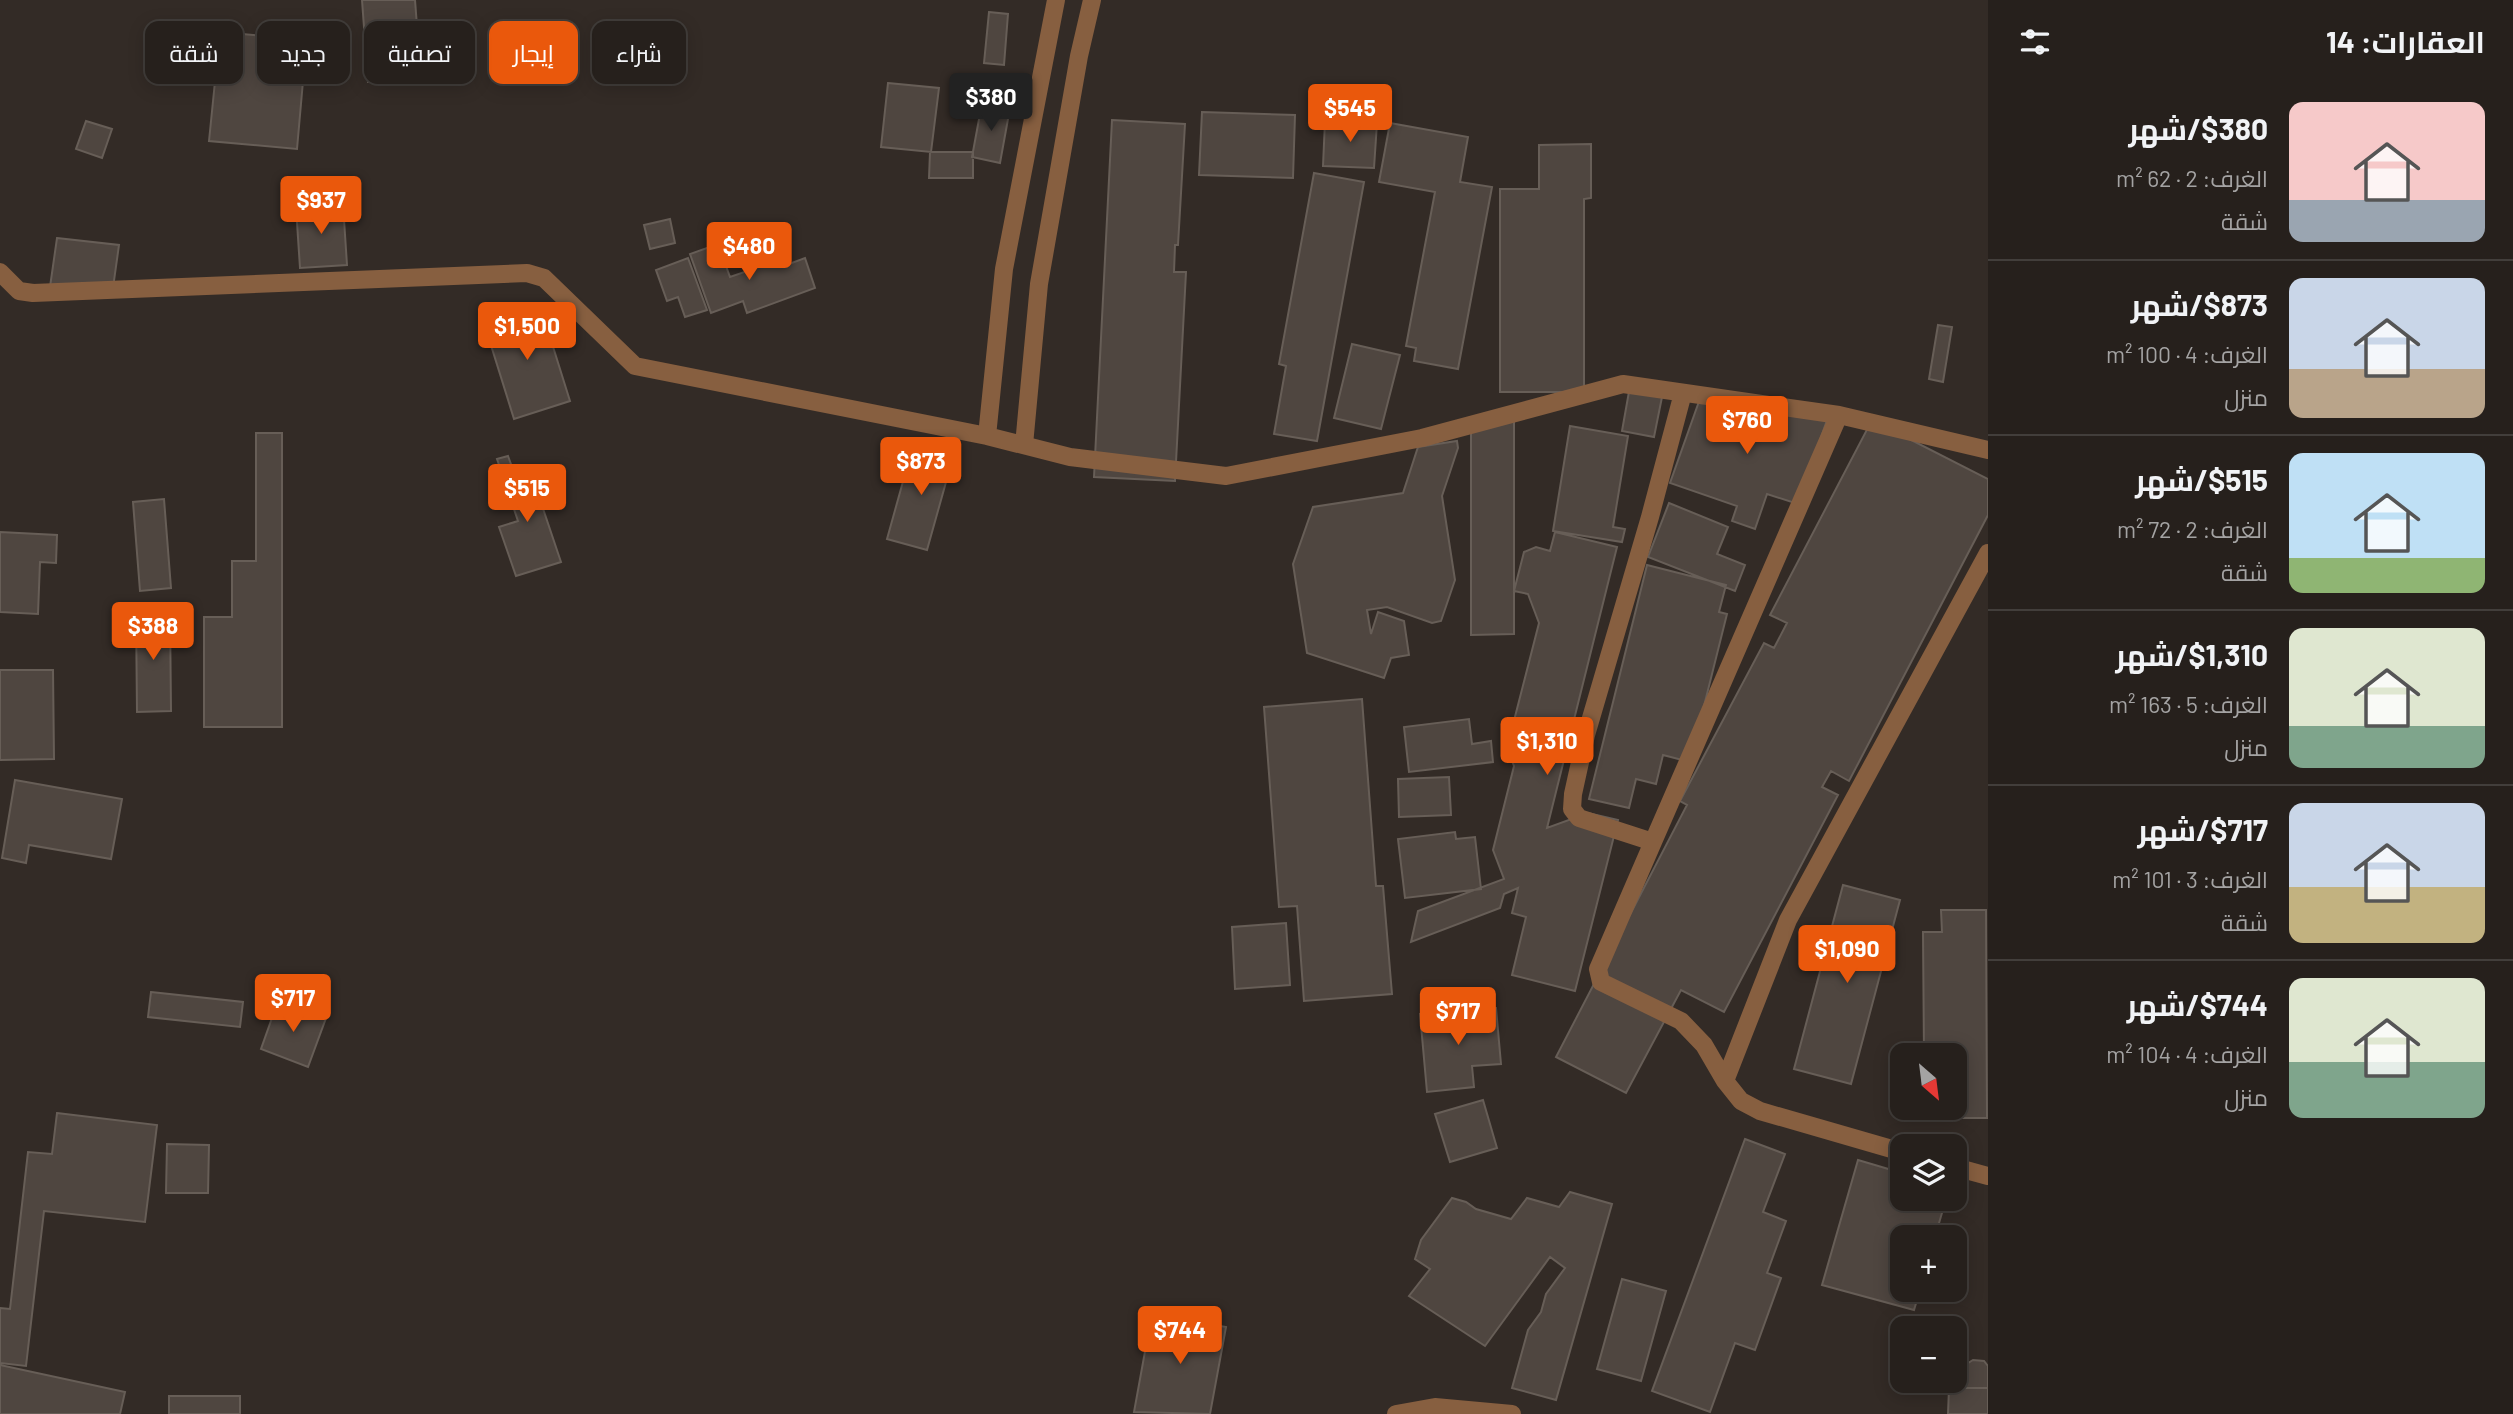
<!DOCTYPE html>
<html lang="ar">
<meta charset="utf-8">
<style>
body{margin:0;font-family:Barlow,Cairo,sans-serif;background:#322d29;color:#f1f3f6;direction:rtl;height:100vh;display:flex;flex-direction:column;font-size:26px;white-space:nowrap}
*{box-sizing:border-box;margin:0}
p{font-size:23px;color:#a4a3a3}
.icon{flex:none;width:38px;height:38px;fill:none;stroke:currentColor;stroke-width:2;stroke-linecap:round;stroke-linejoin:round}
.map{position:relative;flex:1;overflow:hidden;direction:ltr}
.details{display:flex;flex-direction:column;background:#26201c;width:525px}
.details>*{flex:none}
.hud{position:absolute;left:21px;top:21px;width:665px;height:63px;direction:rtl;display:flex;gap:14px}
.needle{width:46px;rotate:152deg}
.controls{position:absolute;left:1890px;top:1043px;display:grid;gap:14px}
.controls a{display:grid;place-items:center;width:77px;height:77px;border-radius:14px;background:#26201c;box-shadow:0 4px 18px #0003,0 0 0 2px #423e3b;font-size:35px}
.price{position:absolute;translate:-50% -60px;padding:0 16px;border-radius:7px;background:#ea580c;color:#fff;font-size:23px;line-height:46px;filter:drop-shadow(0 2px 4px #0008)}
.price::after{content:'';position:absolute;left:50%;top:42px;width:21px;height:16px;margin-left:-10px;background:inherit;clip-path:polygon(0 0,100% 0,50% 100%)}
.price.active{background:#222;color:#fff}
ul{padding:0;list-style:none}
li{display:flex;align-items:center;gap:21px;height:175px;padding:0 28px}
li+li{border-top:2px solid #423e3b}
li span{display:grid;place-items:center;flex:none;width:196px;height:140px;border-radius:14px;color:#555}
li>.icon{margin-inline-start:auto}
span .icon{width:84px;height:84px;fill:#fffc;stroke-width:1}
li b{font-size:30px}
h2{display:flex;justify-content:space-between;align-items:center;height:84px;padding:0 28px;font-size:30px}
.pill{padding:0 24px;border-radius:14px;background:#26201c;box-shadow:0 4px 18px #0003,0 0 0 2px #423e3b;font-size:24px;line-height:63px}
.pill.active{background:#ea580c;color:#fff}
main{display:flex;flex:1;min-height:0}
.map>svg:first-child{display:block}
</style>
<main>
<section class="details">
<h2>العقارات: 14<svg class="icon" aria-label="filters" viewBox="0 0 24 24"><path d="M4 7h16M4 17h16"/><circle cx="9" cy="7" r="2"/><circle cx="15" cy="17" r="2"/></svg></h2>
<ul>
<li><span style="background:linear-gradient(#f6c9c9 70%,#9aa5b1 0)"><svg class="icon" aria-label="home" viewBox="0 0 24 24"><path d="M3 11l9-7 9 7M6 9v11h12V9"/></svg></span><div><b>$380/شهر</b><p>الغرف: 2 · 62 m²</p><p>شقة</p></div></li>
<li><span style="background:linear-gradient(#c9d6e8 65%,#b9a48a 0)"><svg class="icon" aria-label="home" viewBox="0 0 24 24"><path d="M3 11l9-7 9 7M6 9v11h12V9"/></svg></span><div><b>$873/شهر</b><p>الغرف: 4 · 100 m²</p><p>منزل</p></div></li>
<li><span style="background:linear-gradient(#bfe0f5 75%,#8fb573 0)"><svg class="icon" aria-label="home" viewBox="0 0 24 24"><path d="M3 11l9-7 9 7M6 9v11h12V9"/></svg></span><div><b>$515/شهر</b><p>الغرف: 2 · 72 m²</p><p>شقة</p></div></li>
<li><span style="background:linear-gradient(#dfe7d0 70%,#7fa58c 0)"><svg class="icon" aria-label="home" viewBox="0 0 24 24"><path d="M3 11l9-7 9 7M6 9v11h12V9"/></svg></span><div><b>$1,310/شهر</b><p>الغرف: 5 · 163 m²</p><p>منزل</p></div></li>
<li><span style="background:linear-gradient(#c9d6e8 60%,#c2b280 0)"><svg class="icon" aria-label="home" viewBox="0 0 24 24"><path d="M3 11l9-7 9 7M6 9v11h12V9"/></svg></span><div><b>$717/شهر</b><p>الغرف: 3 · 101 m²</p><p>شقة</p></div></li>
<li><span style="background:linear-gradient(#dfe7d0 60%,#7fa58c 0)"><svg class="icon" aria-label="home" viewBox="0 0 24 24"><path d="M3 11l9-7 9 7M6 9v11h12V9"/></svg></span><div><b>$744/شهر</b><p>الغرف: 4 · 104 m²</p><p>منزل</p></div></li>
</ul>
</section>
<div class="map">
<svg width="1988" height="1414" viewBox="0 0 1988 1414">
<rect width="100%" height="100%" fill="#332b26"/>
<!-- building -->
<path fill="#4f4640" stroke="#675e57" stroke-width="2" d="M 362,0 L 415,0 L 421,78 L 368,82 Z
M 989,12 L 1008,14 L 1004,65 L 984,63 Z
M 220,32 L 263,36 L 259,77 L 303,81 L 297,149 L 209,141 Z
M 888,83 L 939,88 L 931,152 L 881,147 Z
M 982,103 L 1010,108 L 1000,163 L 972,157 Z
M 1202,112 L 1295,115 L 1293,178 L 1199,175 Z
M 1112,120 L 1185,124 L 1178,245 L 1175,245 L 1174,272 L 1186,272 L 1175,481 L 1094,477 Z
M 86,121 L 112,129 L 102,158 L 76,149 Z
M 1325,121 L 1377,123 L 1374,168 L 1323,166 Z
M 1390,123 L 1468,137 L 1460,182 L 1492,187 L 1458,369 L 1414,361 L 1416,348 L 1406,346 L 1435,192 L 1379,182 Z
M 1591,144 L 1591,198 L 1584,199 L 1584,392 L 1500,392 L 1500,189 L 1539,189 L 1539,145 Z
M 930,152 L 973,152 L 973,178 L 929,178 Z
M 1314,173 L 1364,182 L 1317,441 L 1274,434 L 1286,366 L 1279,364 Z
M 343,204 L 347,265 L 300,268 L 296,207 Z
M 670,219 L 675,243 L 650,249 L 644,225 Z
M 57,238 L 119,245 L 112,295 L 50,287 Z
M 718,244 L 730,277 L 779,260 L 781,267 L 805,258 L 815,288 L 747,313 L 743,301 L 711,313 L 690,254 Z
M 688,258 L 707,310 L 685,317 L 678,297 L 667,301 L 656,270 Z
M 540,305 L 570,401 L 514,419 L 484,323 Z
M 1938,325 L 1952,327 L 1943,382 L 1929,379 Z
M 1352,344 L 1400,355 L 1381,429 L 1334,418 Z
M 1630,386 L 1663,392 L 1654,437 L 1622,431 Z
M 1702,393 L 1785,422 L 1790,407 L 1827,420 L 1798,504 L 1767,494 L 1755,529 L 1732,521 L 1737,506 L 1670,483 Z
M 1471,419 L 1514,419 L 1514,634 L 1471,635 Z
M 1872,420 L 1988,479 L 1988,515 L 1849,781 L 1831,771 L 1822,787 L 1838,795 L 1724,1012 L 1681,990 L 1626,1093 L 1556,1057 L 1687,805 L 1680,801 L 1764,643 L 1774,648 L 1787,623 L 1770,615 Z
M 1570,426 L 1628,436 L 1613,527 L 1625,529 L 1622,542 L 1553,531 Z
M 256,433 L 282,433 L 282,727 L 204,727 L 204,617 L 232,617 L 232,561 L 256,561 Z
M 1457,441 L 1458,448 L 1442,496 L 1455,580 L 1441,621 L 1432,623 L 1387,607 L 1367,610 L 1371,634 L 1378,612 L 1404,621 L 1409,655 L 1391,658 L 1384,678 L 1307,653 L 1293,564 L 1313,507 L 1403,493 L 1418,447 Z
M 927,442 L 955,450 L 927,550 L 887,539 L 909,460 L 921,463 Z
M 508,456 L 515,475 L 530,470 L 561,562 L 516,576 L 499,527 L 518,521 L 497,459 Z
M 164,499 L 171,588 L 140,591 L 133,502 Z
M 1669,503 L 1728,527 L 1717,554 L 1745,565 L 1735,591 L 1648,557 Z
M 0,532 L 57,535 L 56,563 L 40,562 L 38,614 L 0,612 Z
M 1555,532 L 1617,547 L 1547,828 L 1588,813 L 1618,820 L 1575,991 L 1512,975 L 1526,917 L 1512,913 L 1518,888 L 1504,894 L 1500,908 L 1411,942 L 1418,911 L 1504,879 L 1493,850 L 1514,766 L 1507,748 L 1539,623 L 1528,594 L 1514,591 L 1524,552 L 1536,547 L 1550,551 Z
M 1647,565 L 1726,585 L 1719,612 L 1727,614 L 1690,762 L 1663,755 L 1656,784 L 1636,779 L 1629,808 L 1589,799 Z
M 136,613 L 170,613 L 171,711 L 137,712 Z
M 0,670 L 53,670 L 54,759 L 0,760 Z
M 1362,699 L 1376,886 L 1383,886 L 1392,994 L 1304,1001 L 1297,906 L 1279,907 L 1264,707 Z
M 1469,719 L 1472,744 L 1491,741 L 1493,762 L 1409,772 L 1404,727 Z
M 1449,777 L 1451,815 L 1399,817 L 1398,779 Z
M 15,780 L 122,799 L 111,859 L 29,845 L 26,863 L 2,858 Z
M 1455,832 L 1456,839 L 1475,837 L 1481,889 L 1405,898 L 1398,839 Z
M 1843,885 L 1900,900 L 1851,1084 L 1794,1069 Z
M 1941,910 L 1986,910 L 1987,1118 L 1924,1118 L 1924,1108 L 1955,1108 L 1955,1055 L 1924,1055 L 1923,932 L 1942,932 Z
M 1286,923 L 1290,985 L 1235,989 L 1232,927 Z
M 151,992 L 243,1002 L 240,1027 L 148,1017 Z
M 278,1001 L 326,1018 L 308,1067 L 261,1049 Z
M 1496,1008 L 1501,1064 L 1472,1066 L 1474,1087 L 1427,1092 L 1420,1014 Z
M 1483,1100 L 1497,1148 L 1450,1162 L 1435,1114 Z
M 57,1113 L 157,1125 L 145,1222 L 44,1211 L 26,1366 L 0,1363 L 0,1308 L 10,1309 L 28,1152 L 52,1154 Z
M 1745,1139 L 1785,1154 L 1763,1212 L 1786,1221 L 1767,1273 L 1781,1278 L 1755,1350 L 1735,1343 L 1710,1412 L 1652,1391 Z
M 167,1144 L 209,1145 L 208,1193 L 166,1193 Z
M 1858,1160 L 1902,1173 L 1902,1199 L 1946,1199 L 1935,1237 L 1902,1237 L 1902,1290 L 1920,1290 L 1914,1310 L 1822,1285 Z
M 1570,1192 L 1612,1204 L 1556,1400 L 1512,1388 L 1528,1330 L 1541,1312 L 1546,1294 L 1565,1268 L 1550,1257 L 1485,1346 L 1409,1296 L 1430,1269 L 1415,1259 L 1421,1240 L 1452,1198 L 1466,1202 L 1476,1209 L 1511,1219 L 1527,1198 L 1559,1207 Z
M 1622,1279 L 1666,1291 L 1641,1381 L 1597,1369 Z
M 1152,1313 L 1226,1327 L 1210,1414 L 1134,1412 Z
M 1973,1360 L 1984,1361 L 1988,1366 L 1988,1388 L 1962,1388 L 1965,1365 Z
M 0,1365 L 125,1392 L 120,1414 L 0,1414 Z
M 1949,1388 L 1988,1388 L 1988,1414 L 1948,1414 Z
M 169,1396 L 240,1396 L 240,1414 L 169,1414 Z"/>
<g fill="none" stroke-linecap="round" stroke-linejoin="round">
<!-- street -->
<path stroke="#875f40" stroke-width="18" d="M 0,272 L 19,291 L 33,293 L 527,273 L 544,278 L 635,366 L 987,436 L 1070,457 L 1226,476 L 1422,438 L 1623,384 L 1839,415 L 1988,450
M 1683,393 L 1650,517 L 1586,735 L 1573,794 L 1572,809 L 1579,818 L 1653,842 L 1598,969 L 1601,982 L 1681,1021 L 1704,1045 L 1725,1081 L 1741,1101 L 1760,1111 L 1902,1152
M 987,436 L 1004,269 L 1056,0
M 1024,445 L 1039,284 L 1079,56 L 1092,0
M 1653,842 L 1839,415
M 1725,1081 L 1788,920 L 1988,553
M 1955,1167 L 1988,1176
M 1396,1414 L 1435,1407 L 1512,1414"/>
</g>
</svg>
<div class="controls">
<a><svg class="needle" viewBox="-14 -14 28 28"><path d="M0-13l5 13h-10z" fill="#e53935"/><path d="M0 13l5-13h-10z" fill="#a4a3a3"/></svg></a>
<a><svg class="icon" aria-label="layers" viewBox="0 0 24 24"><path d="M12 4l9 5-9 5-9-5zM3 14l9 5 9-5"/></svg></a>
<a>+</a>
<a>−</a>
</div>
<b class="price active" style="left:991px;top:133px">$380</b>
<b class="price" style="left:1350px;top:144px">$545</b>
<b class="price" style="left:321px;top:236px">$937</b>
<b class="price" style="left:749px;top:282px">$480</b>
<b class="price" style="left:527px;top:362px">$1,500</b>
<b class="price" style="left:1747px;top:456px">$760</b>
<b class="price" style="left:921px;top:497px">$873</b>
<b class="price" style="left:527px;top:524px">$515</b>
<b class="price" style="left:153px;top:662px">$388</b>
<b class="price" style="left:1547px;top:777px">$1,310</b>
<b class="price" style="left:1847px;top:985px">$1,090</b>
<b class="price" style="left:293px;top:1034px">$717</b>
<b class="price" style="left:1458px;top:1047px">$717</b>
<b class="price" style="left:1180px;top:1366px">$744</b>
<div class="hud">
<a class="pill">شراء</a>
<a class="pill active">إيجار</a>
<a class="pill">تصفية</a>
<a class="pill">جديد</a>
<a class="pill">شقة</a>
</div>
</div>
</main>
